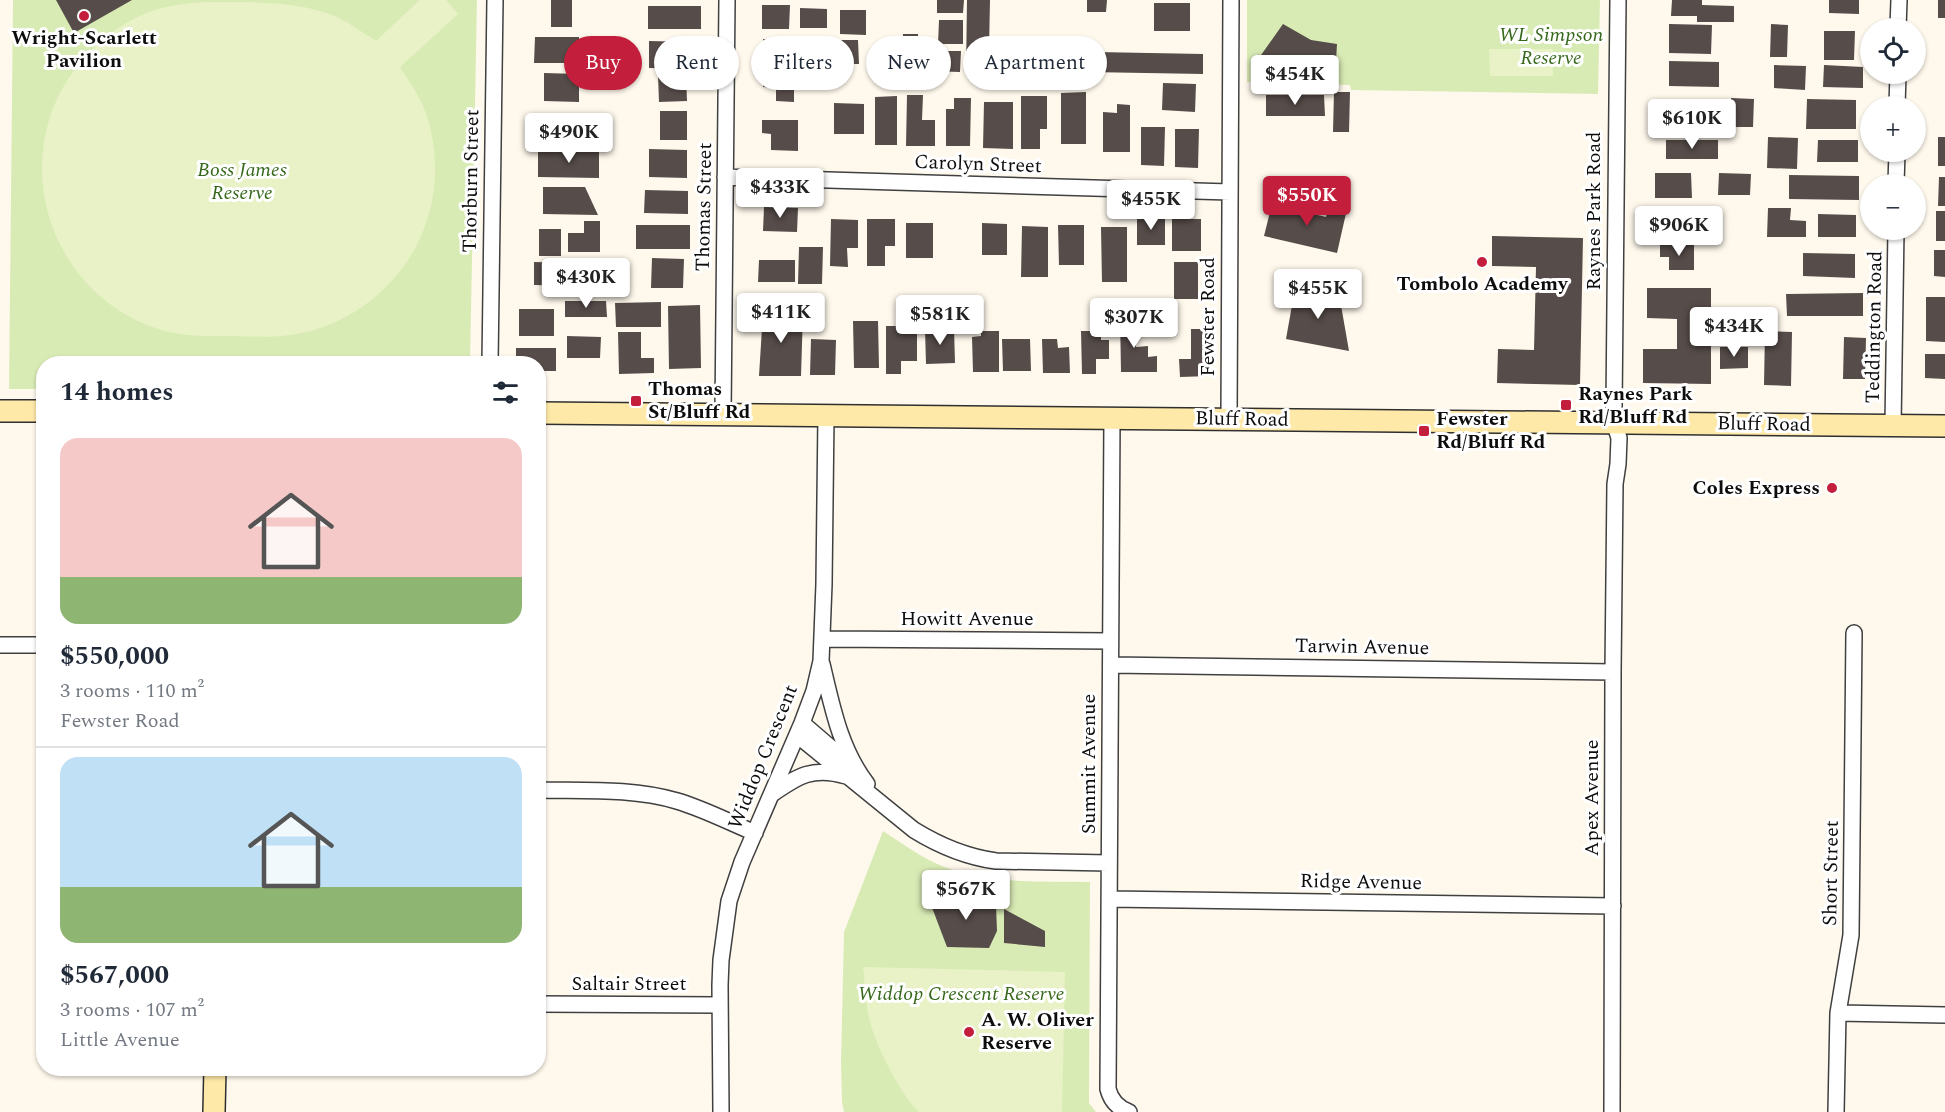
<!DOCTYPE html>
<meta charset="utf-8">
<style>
body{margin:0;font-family:Spectral,serif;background:#f6f6f7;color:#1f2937;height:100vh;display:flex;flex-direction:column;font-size:22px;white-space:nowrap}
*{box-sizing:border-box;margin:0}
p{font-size:20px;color:#747a83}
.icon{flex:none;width:33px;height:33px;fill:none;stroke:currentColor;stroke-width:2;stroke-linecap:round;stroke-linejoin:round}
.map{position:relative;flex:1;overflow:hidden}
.panel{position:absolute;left:36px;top:356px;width:510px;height:720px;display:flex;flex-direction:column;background:#fff;border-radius:24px;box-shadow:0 2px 4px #0004}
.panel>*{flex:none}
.top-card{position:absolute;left:564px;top:36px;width:570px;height:54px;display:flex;gap:12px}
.fabs{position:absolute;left:1860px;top:18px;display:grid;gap:12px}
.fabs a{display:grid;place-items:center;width:66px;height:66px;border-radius:50%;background:#fff;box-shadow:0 2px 4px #0004;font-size:30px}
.price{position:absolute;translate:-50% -51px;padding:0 14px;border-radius:6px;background:#fff;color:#222;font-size:20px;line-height:39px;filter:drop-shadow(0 2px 3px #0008)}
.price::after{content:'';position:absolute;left:50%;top:36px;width:18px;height:14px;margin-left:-9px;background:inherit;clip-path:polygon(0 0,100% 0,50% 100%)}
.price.on{background:#c41e3d;color:#fff}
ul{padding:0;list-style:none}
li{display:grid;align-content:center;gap:12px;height:318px;padding:0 24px}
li+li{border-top:2px solid #e0e1e3}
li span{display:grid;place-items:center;height:186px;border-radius:18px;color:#555}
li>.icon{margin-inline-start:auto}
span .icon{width:108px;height:108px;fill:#fffc;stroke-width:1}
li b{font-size:26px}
h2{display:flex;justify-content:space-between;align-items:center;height:72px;padding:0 24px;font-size:26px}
.tag{padding:0 21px;border-radius:27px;background:#fff;box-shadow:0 2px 4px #0004;font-size:21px;line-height:54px}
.tag.on{background:#c41e3d;color:#fff}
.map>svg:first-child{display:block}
</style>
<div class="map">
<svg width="1945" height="1112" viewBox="0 0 1945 1112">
<rect width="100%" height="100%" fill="#fff9ed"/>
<!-- green -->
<path fill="#d9ebb5" d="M 13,0 L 477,0 L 470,363 L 44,363 L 43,389 L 9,389 Z
M 1247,0 L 1600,0 L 1598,94 L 1351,90 L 1350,85 L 1247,82 Z
M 883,831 C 905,845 930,864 956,871 C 999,884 1046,881 1090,882 L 1089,1103 L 1096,1112 L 844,1112 L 842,1102 L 841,1062 L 844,932 Z"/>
<!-- pitch -->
<path fill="#e9f2c7" d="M 420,0 L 446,0 L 458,14 L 400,67 C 408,80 417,92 423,106 C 438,142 439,187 426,223 C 408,276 363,317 310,331 C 286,338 261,337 236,336 C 216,336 194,337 174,333 C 79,313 23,215 48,124 C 62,72 106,25 158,9 C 186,1 214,2 242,2 C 275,3 307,4 337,17 C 351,24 363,33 376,41 Z
M 1489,49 L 1553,49 L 1553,76 L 1490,76 Z
M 863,967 L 1065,972 L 1062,1112 L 919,1112 C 899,1093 873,1041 868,1013 C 865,998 865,982 863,967 Z"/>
<!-- building -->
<path fill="#564c49" d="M 56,0 L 132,0 L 74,33 Z
M 551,0 L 572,0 L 572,27 L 551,27 Z
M 937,0 L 964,0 L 963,13 L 937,13 Z
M 967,0 L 990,0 L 989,50 L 1203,54 L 1203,74 L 966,70 Z
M 1087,0 L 1107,0 L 1106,12 L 1087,12 Z
M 1672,0 L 1702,0 L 1702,5 L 1734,6 L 1734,22 L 1697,22 L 1697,16 L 1671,16 Z
M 1829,0 L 1859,0 L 1859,14 L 1829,13 Z
M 1938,0 L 1945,0 L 1945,18 L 1938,18 Z
M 1154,3 L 1190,3 L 1190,31 L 1154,31 Z
M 762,5 L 790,5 L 789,29 L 762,29 Z
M 648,6 L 701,6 L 701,29 L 648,29 Z
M 800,8 L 827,9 L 827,28 L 800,28 Z
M 840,10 L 866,10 L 866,35 L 840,34 Z
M 939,20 L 963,20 L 963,44 L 938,44 Z
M 1283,24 L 1311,40 L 1337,44 L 1335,79 L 1296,79 L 1259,58 Z
M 1669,24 L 1712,25 L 1711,54 L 1669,53 Z
M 1771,24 L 1788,25 L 1787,57 L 1770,57 Z
M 1824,31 L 1855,31 L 1854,60 L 1824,60 Z
M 903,34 L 918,34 L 918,48 L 924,49 L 924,66 L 902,66 Z
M 535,37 L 579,37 L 579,63 L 534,63 Z
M 763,39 L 808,41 L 807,64 L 763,63 Z
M 838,40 L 858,40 L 859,64 L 838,64 Z
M 879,40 L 898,40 L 898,67 L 870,67 L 870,52 L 879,52 Z
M 649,41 L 691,42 L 691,69 L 649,68 Z
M 930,51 L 961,51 L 960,72 L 930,71 Z
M 1669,61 L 1719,62 L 1719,87 L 1669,86 Z
M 1774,65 L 1806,66 L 1805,90 L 1774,88 Z
M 1824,65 L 1863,67 L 1863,88 L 1823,87 Z
M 544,73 L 579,74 L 579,102 L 544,101 Z
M 763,73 L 794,74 L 794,102 L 776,101 L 776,88 L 763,87 Z
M 658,75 L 686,75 L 687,101 L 659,102 Z
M 1163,83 L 1196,84 L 1195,112 L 1162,110 Z
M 1086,92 L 1086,144 L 1061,144 L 1061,93 Z
M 1334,92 L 1350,92 L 1349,132 L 1333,132 Z
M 907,95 L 923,95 L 922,120 L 935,120 L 935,146 L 906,146 Z
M 1266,95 L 1324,95 L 1325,116 L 1266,116 Z
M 897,96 L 897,145 L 875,145 L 875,97 Z
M 1021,96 L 1047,96 L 1047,129 L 1040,129 L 1040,149 L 1021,149 Z
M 954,98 L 971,98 L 970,146 L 946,146 L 946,109 L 954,109 Z
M 1731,98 L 1754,99 L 1753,127 L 1720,127 L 1721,109 L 1731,109 Z
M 1807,99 L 1856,100 L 1856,129 L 1806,129 Z
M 984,102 L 1013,102 L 1013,149 L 983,148 Z
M 834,103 L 864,104 L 864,134 L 834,134 Z
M 1659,103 L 1695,103 L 1695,110 L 1710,110 L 1710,123 L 1659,123 Z
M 1117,104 L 1130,105 L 1130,152 L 1103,152 L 1103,112 L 1117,113 Z
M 660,111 L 687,111 L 687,140 L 660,140 Z
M 536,113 L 576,113 L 576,142 L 536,141 Z
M 762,120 L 798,120 L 798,151 L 771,150 L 771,134 L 762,133 Z
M 1141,127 L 1165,127 L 1164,166 L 1141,165 Z
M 1175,129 L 1199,129 L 1198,168 L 1175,167 Z
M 1768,137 L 1798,138 L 1797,169 L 1767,168 Z
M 1938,137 L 1945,137 L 1945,166 L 1938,166 Z
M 1666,140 L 1718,140 L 1718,159 L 1666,159 Z
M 1818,140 L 1858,140 L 1858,162 L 1817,162 Z
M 649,149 L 687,150 L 687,178 L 649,177 Z
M 538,150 L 599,151 L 599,178 L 538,177 Z
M 1655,173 L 1691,173 L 1692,198 L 1655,198 Z
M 1719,173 L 1751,174 L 1750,195 L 1718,195 Z
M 1789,175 L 1859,176 L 1859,200 L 1789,199 Z
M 1939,177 L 1945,177 L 1945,206 L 1938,206 Z
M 543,187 L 585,187 L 598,215 L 543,214 Z
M 645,190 L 688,191 L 688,214 L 644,213 Z
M 1272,204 L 1326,217 L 1329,204 L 1347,209 L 1337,253 L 1264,236 Z
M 764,207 L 798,208 L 797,232 L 763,231 Z
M 1664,208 L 1696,208 L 1696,235 L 1664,236 Z
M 1768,208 L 1791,208 L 1790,220 L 1806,221 L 1806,237 L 1767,237 Z
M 1936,211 L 1945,211 L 1945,241 L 1936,241 Z
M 1818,214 L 1856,215 L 1856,237 L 1818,237 Z
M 1137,216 L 1165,217 L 1165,245 L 1137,245 Z
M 831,219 L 858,220 L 858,248 L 847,248 L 848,267 L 830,266 Z
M 867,219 L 895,219 L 895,246 L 885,246 L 885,266 L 867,266 Z
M 1172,219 L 1201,219 L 1201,251 L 1172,251 Z
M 584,221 L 600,221 L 600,252 L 568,252 L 568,233 L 584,233 Z
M 906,223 L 933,223 L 933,258 L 906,258 Z
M 982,223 L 1007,224 L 1007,255 L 982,255 Z
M 636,225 L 690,225 L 690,249 L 636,249 Z
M 1058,225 L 1084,225 L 1084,265 L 1059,265 Z
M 1022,226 L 1048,227 L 1048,277 L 1021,277 Z
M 1101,227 L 1127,227 L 1127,282 L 1102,282 Z
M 539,229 L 561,229 L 561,256 L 539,256 Z
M 1492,236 L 1583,238 L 1580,385 L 1497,383 L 1498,349 L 1534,350 L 1536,267 L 1492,266 Z
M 1660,245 L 1694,245 L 1694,270 L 1669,270 L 1669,257 L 1660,257 Z
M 799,247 L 823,247 L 822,284 L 798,284 Z
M 1934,250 L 1945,250 L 1945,277 L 1934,276 Z
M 1803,253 L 1855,254 L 1855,278 L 1803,276 Z
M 652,258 L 684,259 L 683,288 L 651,288 Z
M 759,260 L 795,260 L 795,282 L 758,282 Z
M 534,262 L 580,263 L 580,286 L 534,285 Z
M 1174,262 L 1198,262 L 1198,299 L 1174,299 Z
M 1338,288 L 1349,351 L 1286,339 L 1294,294 Z
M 1647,288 L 1711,288 L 1711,384 L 1643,383 L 1643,349 L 1677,349 L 1677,319 L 1647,318 Z
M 1863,293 L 1863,316 L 1787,316 L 1786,294 Z
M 1926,297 L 1945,297 L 1945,342 L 1926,341 Z
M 565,301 L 606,301 L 607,317 L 565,317 Z
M 661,302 L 661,327 L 616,327 L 615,303 Z
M 700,305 L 701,368 L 669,369 L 668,306 Z
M 519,309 L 554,309 L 554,336 L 519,336 Z
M 763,312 L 803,312 L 801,376 L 759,376 Z
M 1135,314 L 1136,347 L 1148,346 L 1148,357 L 1157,356 L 1157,372 L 1121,372 L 1120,315 Z
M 853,321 L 878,321 L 879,368 L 854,368 Z
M 886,326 L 917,326 L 917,361 L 901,361 L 901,374 L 886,374 Z
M 954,328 L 955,363 L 926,364 L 925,329 Z
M 1191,329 L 1210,329 L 1211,376 L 1180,377 L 1179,359 L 1191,359 Z
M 981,331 L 999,331 L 999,372 L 973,372 L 972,337 L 981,336 Z
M 1081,331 L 1101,331 L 1101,340 L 1109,340 L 1109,359 L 1096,359 L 1096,374 L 1082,374 Z
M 1765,331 L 1792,332 L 1791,386 L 1764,385 Z
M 618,332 L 641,332 L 641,358 L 654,358 L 654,373 L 619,374 Z
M 567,336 L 601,337 L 600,358 L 567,358 Z
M 1844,337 L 1866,338 L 1865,379 L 1843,379 Z
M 811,339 L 836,340 L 835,375 L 810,375 Z
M 1002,339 L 1030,339 L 1031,371 L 1003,371 Z
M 1042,339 L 1057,339 L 1058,348 L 1069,347 L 1070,373 L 1043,373 Z
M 1720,347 L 1748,347 L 1748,368 L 1720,369 Z
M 516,348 L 556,348 L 556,371 L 538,371 L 538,363 L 516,363 Z
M 1925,354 L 1945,354 L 1945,379 L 1925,378 Z
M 928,897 L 981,898 L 996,905 L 997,931 L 989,948 L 947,947 Z
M 1004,909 L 1045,931 L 1045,947 L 1004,943 Z"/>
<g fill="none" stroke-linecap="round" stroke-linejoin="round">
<defs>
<path id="street" d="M 1898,28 L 1899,0
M 1897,106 L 1898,74
M 725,177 L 1230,192
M 1896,184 L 1897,152
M 490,363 L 495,0
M 723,414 L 727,0
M 1112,418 L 1108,1089 C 1111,1101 1118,1108 1129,1112
M 1229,419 L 1231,0
M 1893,426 L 1896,230
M 823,639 L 1110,641
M 0,645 L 44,645
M 822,664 C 832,706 840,749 867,784
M 1111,665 L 1613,672
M 802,723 L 852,766
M 797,735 L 914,830 C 940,846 966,857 996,861 L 1109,863
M 538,790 C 585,791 633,788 677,801 C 704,809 729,822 755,833
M 772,794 C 798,776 813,766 846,776
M 1109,899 L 1613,906
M 538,1004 L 719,1005
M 1838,1013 L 1945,1015
M 721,1112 L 720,985 L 721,960 L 729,901 L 742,862 L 802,723 L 814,691 L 821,661 L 824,584 L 826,415
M 1612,1112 L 1613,672 L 1615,484 L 1618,464 L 1619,438 L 1614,422 L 1614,407 L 1618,0
M 1836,1112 L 1838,1013 L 1851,935 L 1854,633"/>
<path id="secondary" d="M 0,411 L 44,411
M 538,413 L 1945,426
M 214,1112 L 215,1068"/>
</defs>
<!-- street casing -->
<use href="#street" stroke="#404040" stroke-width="18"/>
<!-- secondary casing -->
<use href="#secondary" stroke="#2f2f2f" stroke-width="24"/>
<!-- street -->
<use href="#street" stroke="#fff" stroke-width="15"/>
<!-- secondary -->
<use href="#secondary" stroke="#ffe9a8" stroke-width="21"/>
</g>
<!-- markers -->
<g fill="#c41e3d" stroke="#fff" stroke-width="2">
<circle cx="84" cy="16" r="6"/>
<circle cx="1482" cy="262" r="6"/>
<rect x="630" y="395" width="12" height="12" rx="3"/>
<rect x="1560" y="399" width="12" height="12" rx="3"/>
<rect x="1418" y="425" width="12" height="12" rx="3"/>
<circle cx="1832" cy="488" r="6"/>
<circle cx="969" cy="1032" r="6"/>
</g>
<g text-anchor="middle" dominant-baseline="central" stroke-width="6" stroke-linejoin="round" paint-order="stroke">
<!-- park labels -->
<g font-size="20" font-style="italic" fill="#35681a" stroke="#fff">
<text x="1551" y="35">WL Simpson<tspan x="1551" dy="23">Reserve</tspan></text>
<text x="242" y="170">Boss James<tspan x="242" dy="23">Reserve</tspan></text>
<text x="961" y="994">Widdop Crescent Reserve</text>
</g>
<!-- poi labels -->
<g font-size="20" font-weight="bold" fill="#0d0d0d" stroke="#fff" text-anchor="start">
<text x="84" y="38" text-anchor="middle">Wright-Scarlett<tspan x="84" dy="23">Pavilion</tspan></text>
<text x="1482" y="284" text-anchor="middle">Tombolo Academy</text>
<text x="648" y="389">Thomas<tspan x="648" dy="23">St/Bluff Rd</tspan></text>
<text x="1578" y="394">Raynes Park<tspan x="1578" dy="23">Rd/Bluff Rd</tspan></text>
<text x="1436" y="419">Fewster<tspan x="1436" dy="23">Rd/Bluff Rd</tspan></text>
<text x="1820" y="488" text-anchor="end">Coles Express</text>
<text x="981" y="1020">A. W. Oliver<tspan x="981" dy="23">Reserve</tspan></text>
</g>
<!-- street labels -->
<g font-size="20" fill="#0d0d0d" stroke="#fff">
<text transform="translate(978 164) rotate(2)">Carolyn Street</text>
<text transform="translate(471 181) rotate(-89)">Thorburn Street</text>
<text transform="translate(704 207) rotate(-89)">Thomas Street</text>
<text transform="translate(1594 211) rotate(-90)">Raynes Park Road</text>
<text transform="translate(1208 317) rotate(-90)">Fewster Road</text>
<text transform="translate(1874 327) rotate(-89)">Teddington Road</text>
<text transform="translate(1242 419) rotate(1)">Bluff Road</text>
<text transform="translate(1764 424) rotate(1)">Bluff Road</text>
<text x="967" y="619">Howitt Avenue</text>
<text transform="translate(1362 647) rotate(1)">Tarwin Avenue</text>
<text transform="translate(763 757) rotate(-68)">Widdop Crescent</text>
<text transform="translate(1089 764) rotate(-90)">Summit Avenue</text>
<text transform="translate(1592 798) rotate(-90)">Apex Avenue</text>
<text transform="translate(1831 873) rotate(-89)">Short Street</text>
<text transform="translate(1361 882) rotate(1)">Ridge Avenue</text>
<text x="629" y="984">Saltair Street</text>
</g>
</g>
</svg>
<div class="fabs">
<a><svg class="icon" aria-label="locate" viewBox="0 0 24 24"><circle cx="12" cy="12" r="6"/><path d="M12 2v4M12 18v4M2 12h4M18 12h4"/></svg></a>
<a>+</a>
<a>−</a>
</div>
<b class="price" style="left:1295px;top:106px">$454K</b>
<b class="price" style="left:1692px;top:150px">$610K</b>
<b class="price" style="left:569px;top:164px">$490K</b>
<b class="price" style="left:780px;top:219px">$433K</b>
<b class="price on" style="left:1307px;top:227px">$550K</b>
<b class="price" style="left:1151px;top:231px">$455K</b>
<b class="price" style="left:1679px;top:257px">$906K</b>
<b class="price" style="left:586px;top:309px">$430K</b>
<b class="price" style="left:1318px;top:320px">$455K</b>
<b class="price" style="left:781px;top:344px">$411K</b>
<b class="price" style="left:940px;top:346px">$581K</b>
<b class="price" style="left:1134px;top:349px">$307K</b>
<b class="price" style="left:1734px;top:358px">$434K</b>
<b class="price" style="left:966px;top:921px">$567K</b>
<div class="top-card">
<a class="tag on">Buy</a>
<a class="tag">Rent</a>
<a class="tag">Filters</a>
<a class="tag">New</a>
<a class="tag">Apartment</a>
</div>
<section class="panel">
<h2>14 homes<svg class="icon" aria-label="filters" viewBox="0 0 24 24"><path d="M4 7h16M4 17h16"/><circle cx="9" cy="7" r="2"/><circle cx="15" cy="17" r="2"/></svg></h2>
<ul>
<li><span style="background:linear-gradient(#f6c9c9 75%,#8fb573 0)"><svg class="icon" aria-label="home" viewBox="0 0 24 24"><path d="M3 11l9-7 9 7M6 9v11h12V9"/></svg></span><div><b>$550,000</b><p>3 rooms · 110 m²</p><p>Fewster Road</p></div></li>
<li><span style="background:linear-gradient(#bfe0f5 70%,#8fb573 0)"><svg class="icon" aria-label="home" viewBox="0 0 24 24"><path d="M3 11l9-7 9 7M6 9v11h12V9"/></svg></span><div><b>$567,000</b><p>3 rooms · 107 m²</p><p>Little Avenue</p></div></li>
</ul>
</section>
</div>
